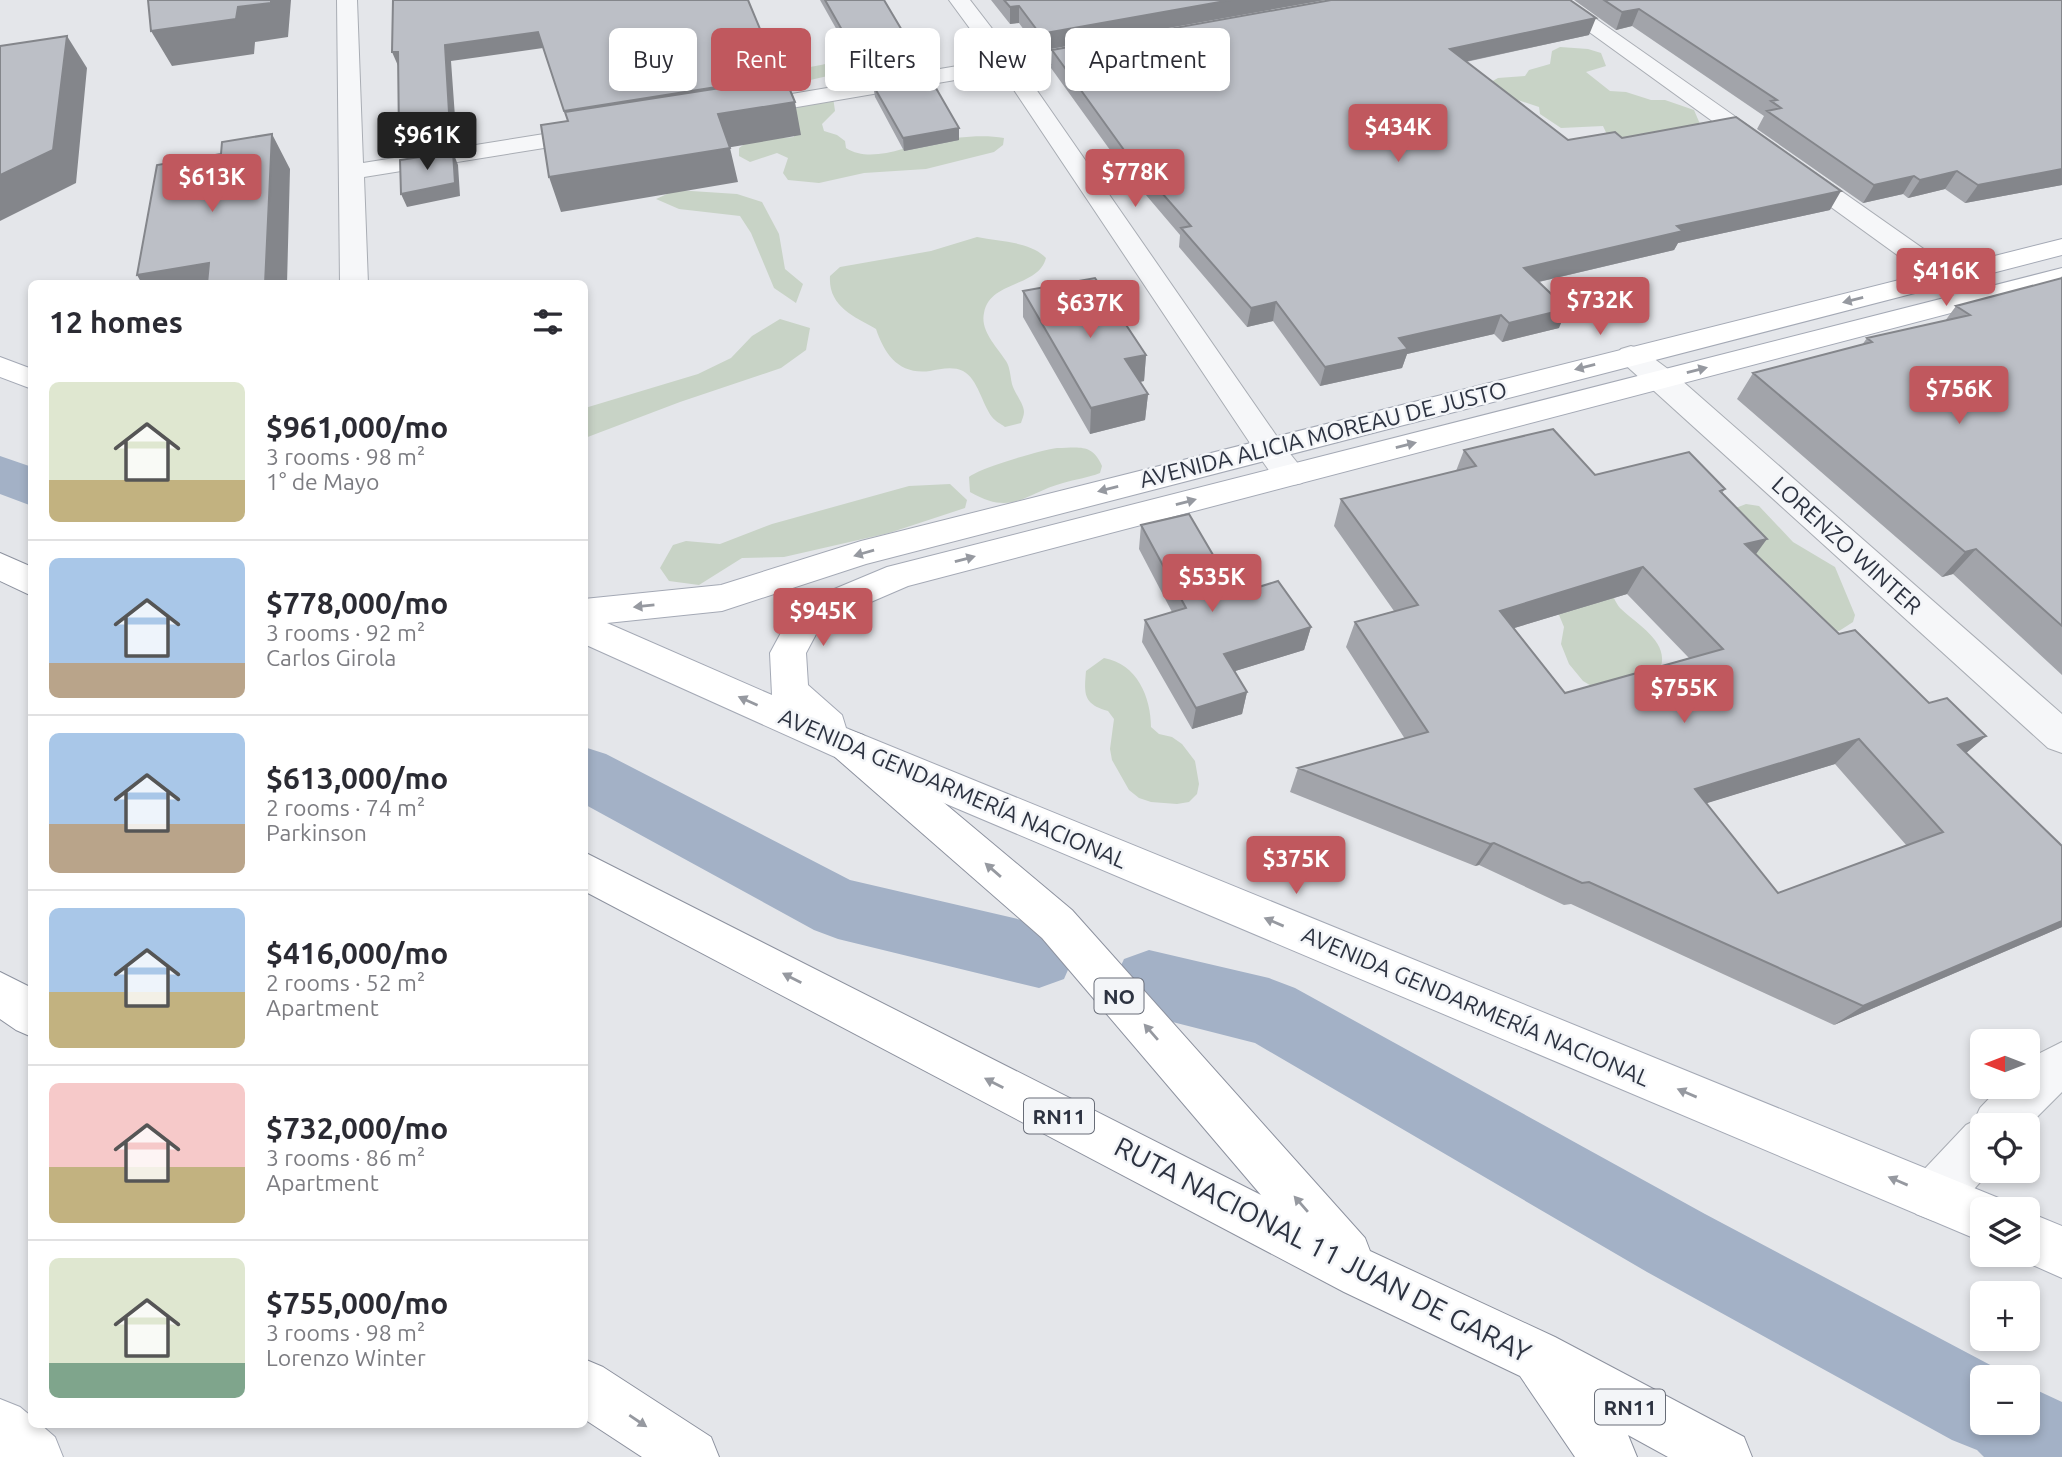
<!DOCTYPE html>
<meta charset="utf-8">
<style>
body{margin:0;font-family:Ubuntu,sans-serif;background:#f7f7f7;color:#2b2b33;height:100vh;display:flex;flex-direction:column;font-size:26px;white-space:nowrap}
*{box-sizing:border-box;margin:0}
p{font-size:23px;color:#7c7c81}
.icon{flex:none;width:38px;height:38px;fill:none;stroke:currentColor;stroke-width:2;stroke-linecap:round;stroke-linejoin:round}
.map{position:relative;flex:1;overflow:hidden}
.drawer{position:absolute;left:28px;top:280px;width:560px;height:1148px;display:flex;flex-direction:column;background:#fff;border-radius:10px;box-shadow:0 4px 10px #0003}
.drawer>*{flex:none}
.hud{position:absolute;left:609px;top:28px;width:665px;height:63px;display:flex;gap:14px}
.needle{width:46px;rotate:270deg}
.controls{position:absolute;left:1970px;top:1029px;display:grid;gap:14px}
.controls a{display:grid;place-items:center;width:70px;height:70px;border-radius:10px;background:#fff;box-shadow:0 4px 10px #0003;font-size:35px}
.price{position:absolute;translate:-50% -60px;padding:0 16px;border-radius:7px;background:#c0585e;color:#fff;font-size:23px;line-height:46px;filter:drop-shadow(0 2px 4px #0008)}
.price::after{content:'';position:absolute;left:50%;top:42px;width:21px;height:16px;margin-left:-10px;background:inherit;clip-path:polygon(0 0,100% 0,50% 100%)}
.price.active{background:#222;color:#fff}
ul{padding:0;list-style:none}
li{display:flex;align-items:center;gap:21px;height:175px;padding:0 21px}
li+li{border-top:2px solid #e1e1e2}
li span{display:grid;place-items:center;flex:none;width:196px;height:140px;border-radius:10px;color:#555}
li>.icon{margin-inline-start:auto}
span .icon{width:84px;height:84px;fill:#fffc;stroke-width:1}
li b{font-size:30px}
h2{display:flex;justify-content:space-between;align-items:center;height:84px;padding:0 21px;font-size:30px}
.tag{padding:0 24px;border-radius:10px;background:#fff;box-shadow:0 4px 10px #0003;font-size:24px;line-height:63px}
.tag.active{background:#c0585e;color:#fff}
.map>svg:first-child{display:block}
</style>
<div class="map">
<svg width="2062" height="1457" viewBox="0 0 2062 1457">
<rect width="100%" height="100%" fill="#e4e6ea"/>
<!-- green -->
<path fill="#c8d3c6" d="M 922,31 L 933,34 L 937,46 L 922,56 L 896,60 L 872,75 L 845,77 L 832,75 L 793,84 L 767,79 L 774,63 C 796,75 816,64 838,62 C 847,61 858,65 866,62 C 889,54 888,33 922,31 Z
M 1560,47 L 1588,49 L 1601,53 L 1606,66 L 1586,72 L 1610,91 L 1626,92 L 1651,100 L 1665,100 L 1694,110 L 1700,124 L 1610,141 L 1603,126 L 1561,128 L 1540,114 L 1539,107 L 1500,94 L 1489,83 L 1498,78 L 1525,76 L 1529,70 L 1550,64 L 1552,51 Z
M 833,97 L 835,111 L 822,124 L 824,131 L 837,135 L 845,141 L 846,148 C 871,164 907,146 932,141 C 955,138 981,134 1004,138 L 1003,145 L 994,152 L 926,169 L 864,173 L 819,183 L 788,180 L 783,173 L 788,158 L 777,153 L 750,162 L 739,156 L 739,148 L 749,141 L 794,137 L 795,130 L 783,109 Z
M 676,190 L 737,194 L 762,202 L 779,234 L 785,269 L 803,284 L 796,303 L 774,288 L 751,233 L 740,216 L 679,209 L 656,199 Z
M 977,237 C 1000,242 1030,241 1046,258 C 1038,288 990,280 984,313 C 980,331 997,347 1006,361 C 1011,369 1010,379 1013,387 C 1016,395 1024,404 1024,412 C 1024,416 1022,419 1021,423 L 1005,427 C 1001,424 995,421 992,417 C 982,404 978,379 963,371 C 953,366 940,369 930,371 C 899,375 885,355 876,329 C 853,316 828,306 830,276 L 840,267 L 931,251 Z
M 780,319 L 810,328 L 806,350 L 781,368 L 680,402 L 585,438 L 585,408 L 698,374 L 731,358 L 752,336 Z
M 1057,448 C 1079,448 1092,443 1102,466 L 1100,473 C 1088,478 1075,479 1063,483 C 1025,493 1013,517 970,492 L 969,477 C 980,468 1041,450 1057,448 Z
M 950,484 L 967,500 L 965,508 L 889,533 L 784,557 L 742,558 L 699,585 L 669,581 L 660,568 L 673,545 L 686,541 L 720,544 L 772,524 L 909,486 Z
M 1746,504 L 1759,506 L 1793,542 L 1835,567 L 1855,615 L 1853,622 L 1839,631 L 1815,630 L 1723,513 Z
M 1610,588 C 1613,595 1615,602 1620,608 C 1636,624 1671,642 1660,669 L 1593,687 L 1583,681 L 1569,664 L 1561,644 L 1564,627 L 1552,598 Z
M 1104,658 C 1137,664 1151,697 1151,727 L 1159,734 L 1172,737 L 1182,744 L 1195,761 L 1199,784 L 1197,794 L 1189,802 L 1177,804 L 1151,802 L 1139,798 L 1129,790 L 1112,760 L 1110,749 L 1114,719 L 1108,711 C 1083,704 1084,694 1086,671 Z"/>
<g fill="none" stroke-linecap="round" stroke-linejoin="round">
<!-- canal -->
<path fill="#a3b1c6" fill-rule="evenodd" d="M 0,456 L 32,467 L 32,506 L 0,494 Z
M 584,747 L 606,754 L 850,880 L 1039,924 L 1064,933 L 1074,956 L 1064,979 L 1039,988 L 838,939 L 814,930 L 584,804 Z
M 1149,950 L 1269,978 L 1295,988 L 1705,1214 L 2013,1377 L 1983,1377 L 1983,1423 L 2028,1423 L 2028,1386 L 2062,1402 L 2062,1457 L 1984,1457 L 1977,1450 L 1952,1440 L 1647,1272 L 1255,1043 L 1149,1016 L 1124,1007 L 1113,983 L 1124,959 Z"/>
<defs>
<path id="minor" d="M 337,0 L 357,0 L 363,163 L 594,126 L 602,128 L 606,133 L 602,138 L 594,140 L 364,177 L 368,284 L 340,284 Z
M 949,0 L 970,0 L 1014,57 L 1102,42 L 1110,44 L 1113,49 L 1110,54 L 1022,69 L 1280,441 L 1307,475 L 1302,483 C 1277,490 1272,473 1258,455 L 1002,72 L 744,116 L 736,114 L 732,109 L 736,104 L 744,102 L 993,60 Z
M 1545,0 L 1569,0 L 1985,292 L 1989,298 L 1985,304 L 1975,306 L 1965,304 Z
M 1631,346 L 1641,349 L 1672,372 L 2062,714 L 2062,753 L 2048,748 L 1621,361 L 1616,355 L 1621,349 Z
M 2062,1042 L 2062,1092 L 2028,1126 L 1983,1125 L 1983,1171 L 1990,1171 L 1952,1214 L 1934,1221 L 1916,1214 L 1909,1196 L 1916,1178 L 1966,1125 L 1974,1121 L 1980,1108 L 2000,1087 L 2028,1087 L 2028,1059 Z"/>
<path id="major" d="M 2062,239 L 2062,255 L 866,564 L 722,611 L 607,623 L 772,695 L 770,653 L 796,605 L 887,567 L 2062,268 L 2062,284 L 908,586 L 822,623 L 806,653 L 808,685 L 842,715 L 846,728 L 2001,1199 L 2005,1209 L 1983,1209 L 1983,1242 L 835,757 L 584,644 L 584,599 L 721,585 L 861,541 Z
M 0,357 L 32,369 L 32,389 L 0,377 Z
M 2028,1212 L 2062,1226 L 2062,1278 L 2010,1255 L 2028,1255 Z
M 0,1399 L 20,1407 L 32,1417 L 32,1424 L 40,1424 L 55,1437 L 63,1457 L 0,1457 Z"/>
<path id="highway" d="M 0,553 L 32,567 L 32,596 L 0,581 Z
M 849,730 L 863,735 L 1072,910 L 1365,1238 L 1370,1251 L 1555,1337 L 1744,1437 L 1752,1457 L 1668,1457 L 1628,1435 L 1637,1457 L 1575,1457 L 1520,1376 L 1344,1292 L 584,891 L 584,852 L 1261,1195 L 1042,938 L 835,757 L 830,746 L 835,735 Z
M 0,972 L 32,988 L 32,1037 L 16,1030 L 0,1019 Z
M 584,1359 L 603,1367 L 711,1437 L 719,1457 L 642,1457 L 584,1419 Z"/>
</defs>
<!-- minor casing -->
<use href="#minor" stroke="#a9adb4" stroke-width="2"/>
<!-- major casing -->
<use href="#major" stroke="#a4a9b5" stroke-width="2"/>
<!-- highway casing -->
<use href="#highway" stroke="#8d929f" stroke-width="2"/>
<!-- minor -->
<use href="#minor" fill="#f6f7f9" fill-rule="evenodd"/>
<!-- major -->
<use href="#major" fill="#fff" fill-rule="evenodd"/>
<!-- highway -->
<use href="#highway" fill="#fff" fill-rule="evenodd"/>
</g>
<!-- wall -->
<path fill="#a2a4aa" fill-rule="evenodd" d="M 820,0 L 884,0 L 919,59 L 920,71 L 865,80 Z
M 991,0 L 1325,0 L 1039,51 L 1019,23 L 1010,24 Z
M 1574,0 L 2062,0 L 2062,185 L 1965,203 L 1945,189 L 1908,198 L 1903,194 L 1863,203 L 1757,129 L 1764,116 L 1632,26 L 1616,30 Z
M 1589,35 L 1466,62 L 1568,140 L 1622,138 L 1830,210 L 1678,243 L 1674,250 L 1539,282 L 1559,328 L 1502,342 L 1494,334 L 1407,354 L 1402,368 L 1320,386 L 1273,321 L 1247,327 L 1179,247 L 1180,235 L 1123,168 L 1051,68 L 1052,50 Z
M 873,85 L 959,128 L 959,140 L 904,151 L 875,97 Z
M 2062,276 L 2062,675 L 1953,574 L 1942,577 L 1737,399 L 1753,373 L 1862,345 L 1867,338 L 1945,321 L 1956,306 L 2060,279 Z
M 1023,291 L 1146,355 L 1144,381 L 1140,382 L 1148,394 L 1145,420 L 1090,434 L 1023,317 Z
M 1464,450 L 1595,475 L 1725,489 L 1722,493 L 1756,555 L 1839,634 L 1929,703 L 1986,736 L 1966,753 L 2062,846 L 2062,927 L 1834,1025 L 1571,904 L 1564,905 L 1479,865 L 1475,866 L 1290,792 L 1298,768 L 1405,739 L 1346,647 L 1355,622 L 1394,611 L 1334,526 L 1341,499 L 1456,471 ZM 1627,594 L 1689,658 L 1565,693 L 1514,628 ZM 1835,764 L 1907,846 L 1778,893 L 1706,803 Z
M 1141,525 L 1236,594 L 1311,627 L 1304,650 L 1235,671 L 1247,692 L 1242,714 L 1192,729 L 1142,642 L 1145,620 L 1172,612 L 1139,549 Z"/>
<!-- shaded-wall -->
<path fill="#84868b" d="M 271,0 L 291,0 L 288,37 L 255,42 L 254,54 L 172,66 L 151,31 L 238,7 Z
M 1231,0 L 1325,0 L 1039,51 L 1040,34 Z
M 1019,6 L 1019,23 L 1010,24 L 1010,7 Z
M 1639,9 L 1632,26 L 1616,30 L 1622,12 Z
M 1596,18 L 1589,35 L 1445,66 L 1450,49 Z
M 538,32 L 543,48 L 451,61 L 457,145 L 406,153 L 399,137 L 445,45 Z
M 67,36 L 87,68 L 76,183 L 0,221 L 0,175 Z
M 392,52 L 398,52 L 399,68 Z
M 919,59 L 920,71 L 865,80 L 863,67 Z
M 795,102 L 801,135 L 726,148 L 718,114 Z
M 959,128 L 959,140 L 904,151 L 903,138 Z
M 272,134 L 290,169 L 287,284 L 265,284 Z
M 730,148 L 738,182 L 561,212 L 549,177 Z
M 453,152 L 458,165 L 460,196 L 407,207 L 401,194 Z
M 2062,169 L 2062,185 L 1965,203 L 1978,185 Z
M 1957,171 L 1945,189 L 1908,198 L 1920,180 Z
M 1914,176 L 1903,194 L 1863,203 L 1874,185 Z
M 1841,191 L 1830,210 L 1678,243 L 1674,250 L 1517,287 L 1524,268 L 1677,226 Z
M 209,263 L 223,284 L 142,284 L 137,275 Z
M 1276,302 L 1273,321 L 1247,327 L 1251,308 Z
M 1567,309 L 1559,328 L 1502,342 L 1509,323 Z
M 1501,315 L 1494,334 L 1407,354 L 1402,368 L 1320,386 L 1325,367 L 1399,338 Z
M 1146,355 L 1144,381 L 1123,385 L 1125,359 Z
M 1148,394 L 1145,420 L 1090,434 L 1091,408 Z
M 1767,539 L 1748,565 L 1745,544 Z
M 1976,549 L 1953,574 L 1942,577 L 1965,552 Z
M 1643,567 L 1627,594 L 1488,636 L 1500,611 Z
M 1311,627 L 1304,650 L 1219,676 L 1224,654 Z
M 1247,692 L 1242,714 L 1192,729 L 1196,708 Z
M 1986,736 L 1958,760 L 1958,745 Z
M 1859,739 L 1835,764 L 1675,813 L 1695,789 Z
M 1494,843 L 1479,865 L 1475,866 L 1490,844 Z
M 2062,921 L 2062,927 L 1834,1025 L 1863,1006 Z"/>
<!-- building -->
<path fill="#bcbfc6" stroke="#84868b" stroke-width="2" fill-rule="evenodd" d="M 148,0 L 271,0 L 271,3 L 238,7 L 236,19 L 151,31 Z
M 393,0 L 748,0 L 780,77 L 564,111 L 538,32 L 445,45 L 450,129 L 399,137 L 398,52 L 392,52 Z
M 825,0 L 884,0 L 919,59 L 863,67 Z
M 1004,0 L 1231,0 L 1040,34 L 1019,6 L 1010,7 Z
M 1331,0 L 1570,0 L 1596,18 L 1450,49 L 1568,140 L 1615,132 L 1622,138 L 1736,117 L 1841,191 L 1677,226 L 1683,231 L 1524,268 L 1567,309 L 1509,323 L 1501,315 L 1399,338 L 1408,349 L 1325,367 L 1276,302 L 1251,308 L 1181,228 L 1191,226 L 1124,150 L 1052,50 Z
M 1604,0 L 2062,0 L 2062,169 L 1978,185 L 1957,171 L 1920,180 L 1914,176 L 1874,185 L 1767,111 L 1781,108 L 1771,101 L 1777,100 L 1639,9 L 1622,12 Z
M 67,36 L 53,150 L 0,175 L 0,46 Z
M 929,76 L 959,128 L 903,138 L 873,85 Z
M 785,78 L 795,102 L 718,114 L 730,148 L 549,177 L 541,125 L 568,121 L 565,112 Z
M 272,134 L 265,284 L 207,284 L 209,263 L 137,275 L 157,165 L 221,154 L 222,142 Z
M 453,152 L 455,183 L 401,194 L 400,160 Z
M 1095,278 L 1146,355 L 1125,359 L 1148,394 L 1091,408 L 1023,291 Z
M 2062,278 L 2062,626 L 1976,549 L 1965,552 L 1753,373 L 1872,342 L 1867,338 L 1970,315 L 1956,306 Z
M 1553,429 L 1595,475 L 1689,452 L 1725,489 L 1720,491 L 1767,539 L 1745,544 L 1839,634 L 1855,630 L 1929,703 L 1947,698 L 1986,736 L 1958,745 L 2062,846 L 2062,921 L 1863,1006 L 1589,882 L 1582,883 L 1494,843 L 1490,844 L 1298,768 L 1428,732 L 1355,622 L 1418,605 L 1341,499 L 1476,466 L 1464,450 ZM 1643,567 L 1723,649 L 1565,693 L 1500,611 ZM 1859,739 L 1943,832 L 1778,893 L 1695,789 Z
M 1189,514 L 1236,594 L 1278,581 L 1311,627 L 1224,654 L 1247,692 L 1196,708 L 1145,620 L 1186,608 L 1141,525 Z"/>
<!-- one-way arrows -->
<defs><path id="oneway-solid" d="M-6-.8H1V-3.2L6.5 0L1 3.2V.8H-6Z" transform="scale(1.75)"/></defs>
<g fill="#9699a0">
<use href="#oneway-solid" transform="translate(1853 300) rotate(166)"/>
<use href="#oneway-solid" transform="translate(1585 367) rotate(166)"/>
<use href="#oneway-solid" transform="translate(1697 370) rotate(-14)"/>
<use href="#oneway-solid" transform="translate(1406 445) rotate(-14)"/>
<use href="#oneway-solid" transform="translate(1108 489) rotate(166)"/>
<use href="#oneway-solid" transform="translate(1186 502) rotate(-15)"/>
<use href="#oneway-solid" transform="translate(864 553) rotate(164)"/>
<use href="#oneway-solid" transform="translate(965 559) rotate(-15)"/>
<use href="#oneway-solid" transform="translate(644 606) rotate(174)"/>
<use href="#oneway-solid" transform="translate(748 701) rotate(-156)"/>
<use href="#oneway-solid" transform="translate(993 870) rotate(-139)"/>
<use href="#oneway-solid" transform="translate(1274 922) rotate(-157)"/>
<use href="#oneway-solid" transform="translate(792 978) rotate(-153)"/>
<use href="#oneway-solid" transform="translate(1151 1032) rotate(-131)"/>
<use href="#oneway-solid" transform="translate(994 1083) rotate(-153)"/>
<use href="#oneway-solid" transform="translate(1687 1093) rotate(-157)"/>
<use href="#oneway-solid" transform="translate(1898 1181) rotate(-157)"/>
<use href="#oneway-solid" transform="translate(1301 1204) rotate(-131)"/>
<use href="#oneway-solid" transform="translate(638 1421) rotate(34)"/>
</g>
<g text-anchor="middle" dominant-baseline="central" stroke-width="5" stroke-linejoin="round" paint-order="stroke">
<!-- shield labels -->
<g fill="#f3f5f8" stroke="#686d78" stroke-width="2">
<rect x="1094.5" y="978.5" width="49" height="35" rx="5"/>
<rect x="1024" y="1098.5" width="70" height="35" rx="5"/>
<rect x="1595" y="1389.5" width="70" height="35" rx="5"/>
</g>
<g font-size="21" font-weight="bold" fill="#2d3341">
<text x="1119" y="996">NO</text>
<text x="1059" y="1116">RN11</text>
<text x="1630" y="1407">RN11</text>
</g>
<!-- street labels -->
<g font-size="23" fill="#2d3341" stroke="#f3f5f8">
<text transform="translate(1323 434) rotate(-14)">AVENIDA ALICIA MOREAU DE JUSTO</text>
<text transform="translate(1847 545) rotate(42)">LORENZO WINTER</text>
<text transform="translate(953 788) rotate(23)">AVENIDA GENDARMERÍA NACIONAL</text>
<text transform="translate(1476 1006) rotate(23)">AVENIDA GENDARMERÍA NACIONAL</text>
</g>
<!-- near-street labels -->
<g font-size="28" fill="#2d3341" stroke="#f3f5f8">
<text transform="translate(1323 1249) rotate(27)">RUTA NACIONAL 11 JUAN DE GARAY</text>
</g>
</g>
</svg>
<div class="controls">
<a><svg class="needle" viewBox="-14 -14 28 28"><path d="M0-13l5 13h-10z" fill="#e53935"/><path d="M0 13l5-13h-10z" fill="#7c7c81"/></svg></a>
<a><svg class="icon" aria-label="locate" viewBox="0 0 24 24"><circle cx="12" cy="12" r="6"/><path d="M12 2v4M12 18v4M2 12h4M18 12h4"/></svg></a>
<a><svg class="icon" aria-label="layers" viewBox="0 0 24 24"><path d="M12 4l9 5-9 5-9-5zM3 14l9 5 9-5"/></svg></a>
<a>+</a>
<a>−</a>
</div>
<b class="price" style="left:1398px;top:164px">$434K</b>
<b class="price active" style="left:427px;top:172px">$961K</b>
<b class="price" style="left:1135px;top:209px">$778K</b>
<b class="price" style="left:212px;top:214px">$613K</b>
<b class="price" style="left:1946px;top:308px">$416K</b>
<b class="price" style="left:1600px;top:337px">$732K</b>
<b class="price" style="left:1090px;top:340px">$637K</b>
<b class="price" style="left:1959px;top:426px">$756K</b>
<b class="price" style="left:1212px;top:614px">$535K</b>
<b class="price" style="left:823px;top:648px">$945K</b>
<b class="price" style="left:1684px;top:725px">$755K</b>
<b class="price" style="left:1296px;top:896px">$375K</b>
<div class="hud">
<a class="tag">Buy</a>
<a class="tag active">Rent</a>
<a class="tag">Filters</a>
<a class="tag">New</a>
<a class="tag">Apartment</a>
</div>
<section class="drawer">
<h2>12 homes<svg class="icon" aria-label="filters" viewBox="0 0 24 24"><path d="M4 7h16M4 17h16"/><circle cx="9" cy="7" r="2"/><circle cx="15" cy="17" r="2"/></svg></h2>
<ul>
<li><span style="background:linear-gradient(#dfe7d0 70%,#c2b280 0)"><svg class="icon" aria-label="home" viewBox="0 0 24 24"><path d="M3 11l9-7 9 7M6 9v11h12V9"/></svg></span><div><b>$961,000/mo</b><p>3 rooms · 98 m²</p><p>1° de Mayo</p></div></li>
<li><span style="background:linear-gradient(#a9c7e8 75%,#b9a48a 0)"><svg class="icon" aria-label="home" viewBox="0 0 24 24"><path d="M3 11l9-7 9 7M6 9v11h12V9"/></svg></span><div><b>$778,000/mo</b><p>3 rooms · 92 m²</p><p>Carlos Girola</p></div></li>
<li><span style="background:linear-gradient(#a9c7e8 65%,#b9a48a 0)"><svg class="icon" aria-label="home" viewBox="0 0 24 24"><path d="M3 11l9-7 9 7M6 9v11h12V9"/></svg></span><div><b>$613,000/mo</b><p>2 rooms · 74 m²</p><p>Parkinson</p></div></li>
<li><span style="background:linear-gradient(#a9c7e8 60%,#c2b280 0)"><svg class="icon" aria-label="home" viewBox="0 0 24 24"><path d="M3 11l9-7 9 7M6 9v11h12V9"/></svg></span><div><b>$416,000/mo</b><p>2 rooms · 52 m²</p><p>Apartment</p></div></li>
<li><span style="background:linear-gradient(#f6c9c9 60%,#c2b280 0)"><svg class="icon" aria-label="home" viewBox="0 0 24 24"><path d="M3 11l9-7 9 7M6 9v11h12V9"/></svg></span><div><b>$732,000/mo</b><p>3 rooms · 86 m²</p><p>Apartment</p></div></li>
<li><span style="background:linear-gradient(#dfe7d0 75%,#7fa58c 0)"><svg class="icon" aria-label="home" viewBox="0 0 24 24"><path d="M3 11l9-7 9 7M6 9v11h12V9"/></svg></span><div><b>$755,000/mo</b><p>3 rooms · 98 m²</p><p>Lorenzo Winter</p></div></li>
</ul>
</section>
</div>
